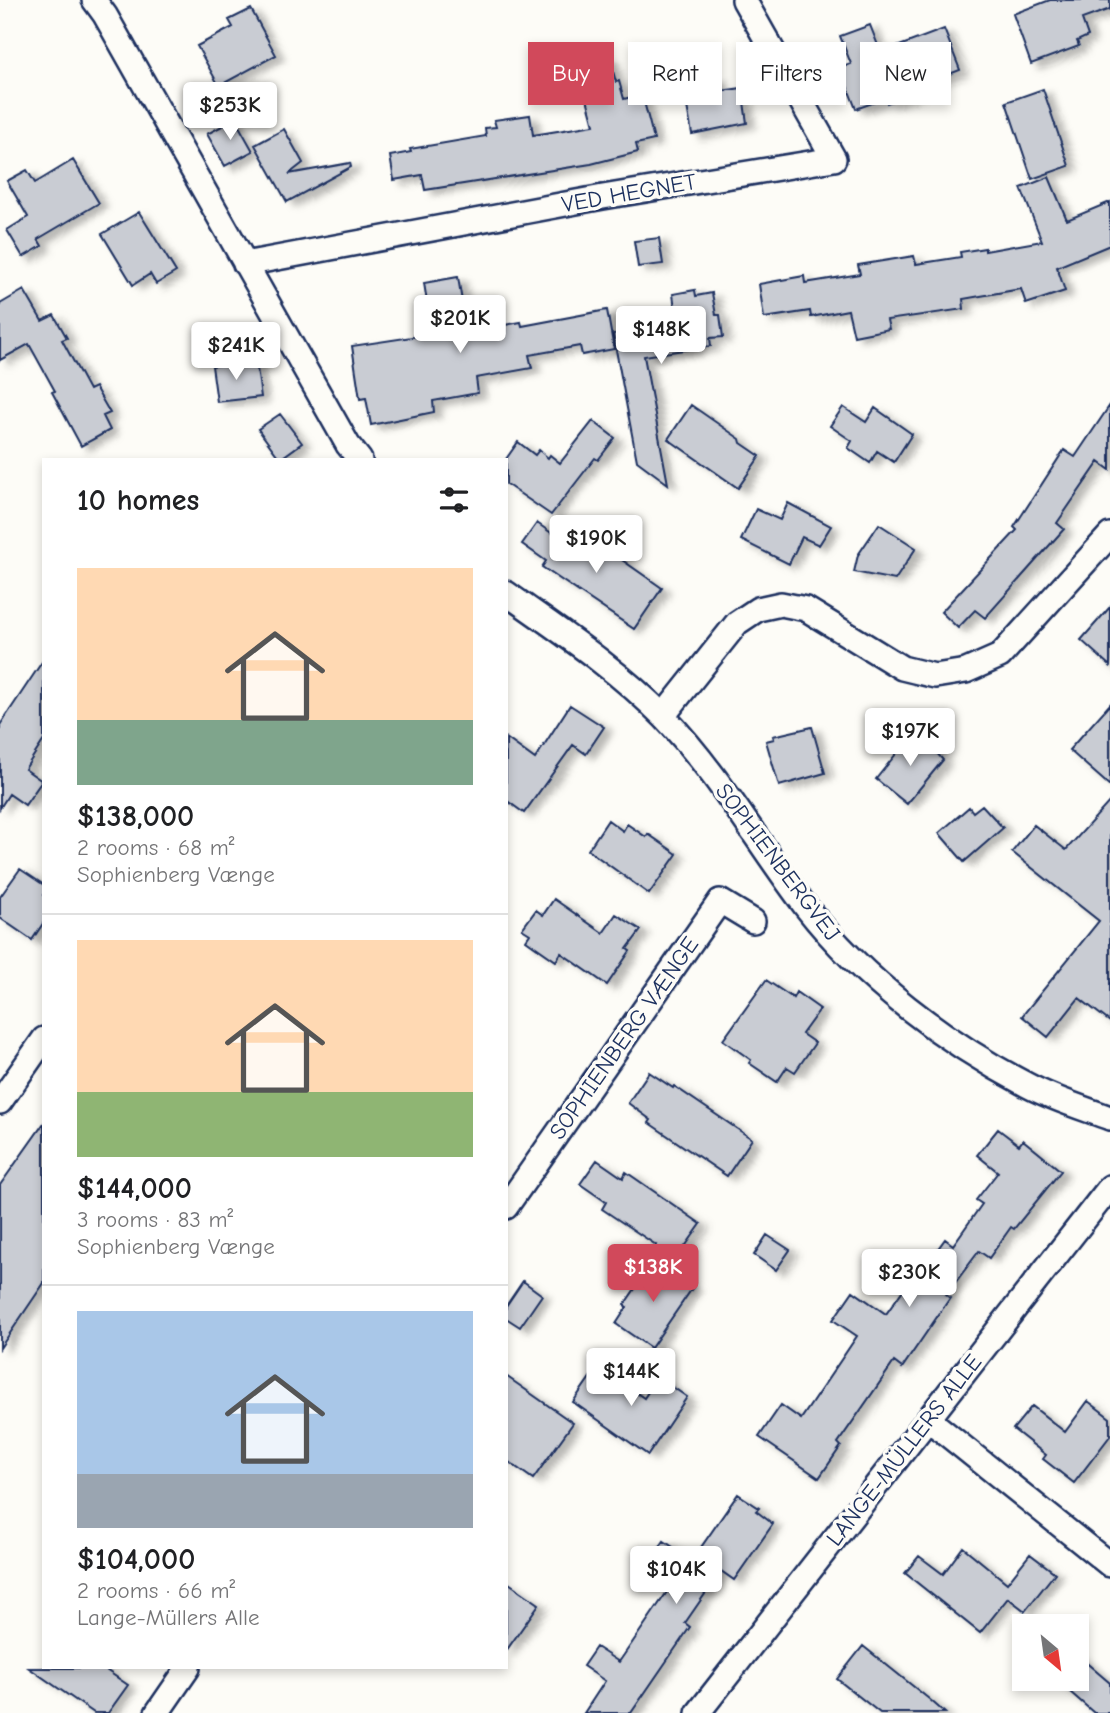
<!DOCTYPE html>
<meta charset="utf-8">
<style>
body{margin:0;font-family:"Comic Neue",sans-serif;background:#f6f6f6;color:#202124;height:100vh;display:flex;flex-direction:column;font-size:26px;white-space:nowrap}
*{box-sizing:border-box;margin:0}
p{font-size:23px;color:#757577}
.icon{flex:none;width:38px;height:38px;fill:none;stroke:currentColor;stroke-width:2;stroke-linecap:round;stroke-linejoin:round}
.map{position:relative;flex:1;overflow:hidden}
.details{position:absolute;left:42px;top:458px;width:466px;height:1211px;display:flex;flex-direction:column;background:#fff;border-radius:0px;box-shadow:0 4px 10px #0003}
.details>*{flex:none}
.banner{position:absolute;left:528px;top:42px;width:476px;height:63px;display:flex;gap:14px}
.needle{width:46px;rotate:151deg}
.controls{position:absolute;left:1012px;top:1614px;display:grid;gap:14px}
.controls a{display:grid;place-items:center;width:77px;height:77px;border-radius:0px;background:#fff;box-shadow:0 4px 10px #0003;font-size:35px}
.price{position:absolute;translate:-50% -60px;padding:0 16px;border-radius:7px;background:#fff;color:#222;font-size:23px;line-height:46px;filter:drop-shadow(0 2px 4px #0008)}
.price::after{content:'';position:absolute;left:50%;top:42px;width:21px;height:16px;margin-left:-10px;background:inherit;clip-path:polygon(0 0,100% 0,50% 100%)}
.price.active{background:#d1495b;color:#fff}
ul{padding:0;list-style:none}
li{display:grid;align-content:center;gap:14px;height:371px;padding:0 35px}
li+li{border-top:2px solid #e0e0e0}
li span{display:grid;place-items:center;height:217px;border-radius:0px;color:#555}
li>.icon{margin-inline-start:auto}
span .icon{width:126px;height:126px;fill:#fffc;stroke-width:1}
li b{font-size:30px}
h2{display:flex;justify-content:space-between;align-items:center;height:84px;padding:0 35px;font-size:30px}
.chip{padding:0 24px;border-radius:0px;background:#fff;box-shadow:0 4px 10px #0003;font-size:24px;line-height:63px}
.chip.active{background:#d1495b;color:#fff}
.map>svg:first-child{display:block}
</style>
<div class="map">
<svg width="1110" height="1713" viewBox="0 0 1110 1713">
<defs>
<filter id="shadow"><feDropShadow dx="8" dy="4.5" stdDeviation="3.5" flood-color="#0004"/></filter>
</defs>
<rect width="100%" height="100%" fill="#fdfcf7"/>
<filter id="ink" filterUnits="userSpaceOnUse"><feTurbulence type="fractalNoise" baseFrequency=".0143" numOctaves="2"/><feDisplacementMap in="SourceGraphic" scale="14" xChannelSelector="R" yChannelSelector="G"/><feConvolveMatrix kernelMatrix="1 2 1 2 8 2 1 2 1" color-interpolation-filters="sRGB"/></filter>
<g filter="url(#ink)">
<!-- building -->
<path fill="#c9ccd3" stroke="#1b2f5e" stroke-width="2" filter="url(#shadow)" d="M 1050,0 L 1110,0 L 1110,9 L 1082,19 L 1088,36 L 1077,41 L 1079,46 L 1031,64 L 1013,14 Z
M 251,9 L 276,55 L 219,86 L 197,46 L 233,27 L 229,20 Z
M 870,25 L 881,53 L 944,29 L 960,70 L 913,88 L 914,93 L 887,103 L 886,98 L 856,109 L 840,68 L 851,64 L 840,36 Z
M 609,57 L 616,82 L 619,81 L 624,99 L 642,94 L 654,140 L 636,144 L 638,152 L 591,164 L 425,190 L 422,175 L 394,180 L 390,156 L 411,152 L 410,149 L 486,136 L 485,128 L 496,127 L 494,120 L 530,115 L 533,135 L 594,125 L 578,65 Z
M 719,78 L 721,91 L 742,88 L 747,123 L 692,134 L 683,84 Z
M 1043,89 L 1069,166 L 1032,179 L 1006,102 Z
M 235,119 L 253,151 L 225,166 L 207,134 Z
M 284,129 L 303,163 L 289,174 L 350,163 L 351,167 L 287,202 L 255,145 Z
M 73,160 L 99,203 L 38,239 L 42,246 L 23,257 L 7,230 L 28,217 L 7,181 L 27,170 L 35,183 Z
M 1049,177 L 1067,220 L 1110,202 L 1110,245 L 1057,267 L 1065,291 L 1026,304 L 1021,289 L 963,299 L 964,309 L 887,320 L 889,329 L 854,336 L 848,310 L 811,317 L 810,311 L 764,318 L 759,284 L 804,276 L 805,283 L 860,274 L 858,265 L 914,256 L 916,264 L 961,257 L 960,252 L 985,248 L 985,251 L 1042,241 L 1021,188 Z
M 139,212 L 176,272 L 156,284 L 150,274 L 133,285 L 102,234 Z
M 659,238 L 663,264 L 638,267 L 634,241 Z
M 458,277 L 467,332 L 521,322 L 522,326 L 607,310 L 614,349 L 582,355 L 580,346 L 529,355 L 532,368 L 476,378 L 478,393 L 433,401 L 434,412 L 371,425 L 366,398 L 360,399 L 352,346 L 432,334 L 424,283 Z
M 24,290 L 42,321 L 54,315 L 67,338 L 62,340 L 89,390 L 95,387 L 110,413 L 103,416 L 110,430 L 81,446 L 52,392 L 55,391 L 29,344 L 0,360 L 0,304 Z
M 695,290 L 696,296 L 712,293 L 716,315 L 720,315 L 723,337 L 710,338 L 711,346 L 644,356 L 668,484 L 637,461 L 613,334 L 665,327 L 663,311 L 675,309 L 673,294 Z
M 256,361 L 261,397 L 217,402 L 212,366 Z
M 691,405 L 740,439 L 741,443 L 760,456 L 738,488 L 668,439 Z
M 1110,405 L 1110,470 L 1099,462 L 1057,523 L 1064,529 L 985,618 L 975,610 L 958,628 L 941,612 L 1017,530 L 1014,527 L 1064,450 L 1075,457 Z
M 843,407 L 866,422 L 875,408 L 912,434 L 894,462 L 877,451 L 870,463 L 848,448 L 852,441 L 830,426 Z
M 280,414 L 302,443 L 280,459 L 258,429 Z
M 593,421 L 615,438 L 598,460 L 595,458 L 551,515 L 506,484 L 506,459 L 518,442 L 535,455 L 539,450 L 548,458 L 550,455 L 560,463 Z
M 788,503 L 831,526 L 819,545 L 802,537 L 789,564 L 741,540 L 756,509 L 780,520 Z
M 537,523 L 582,554 L 592,539 L 662,588 L 634,629 L 542,567 L 546,561 L 522,544 Z
M 879,524 L 916,548 L 895,580 L 854,572 L 858,555 Z
M 1110,607 L 1110,666 L 1081,640 Z
M 44,659 L 44,740 L 25,769 L 42,781 L 25,805 L 9,794 L 0,808 L 0,725 Z
M 1110,704 L 1110,786 L 1069,750 Z
M 570,705 L 604,727 L 586,754 L 573,745 L 524,813 L 506,800 L 506,738 L 535,759 Z
M 812,727 L 825,773 L 779,786 L 766,741 L 774,739 L 773,736 Z
M 916,729 L 943,760 L 907,804 L 876,779 Z
M 1110,801 L 1110,1022 L 1079,998 L 1048,1037 L 1022,1016 L 1099,921 L 1012,852 L 1034,825 L 1066,850 Z
M 982,805 L 1003,828 L 964,862 L 939,833 L 969,807 L 973,812 Z
M 608,820 L 623,831 L 627,824 L 646,837 L 648,834 L 677,854 L 649,894 L 588,850 Z
M 20,869 L 44,885 L 44,922 L 32,940 L 0,918 L 0,897 Z
M 554,899 L 603,933 L 616,914 L 641,930 L 627,949 L 630,951 L 607,985 L 561,953 L 556,961 L 526,940 L 530,934 L 522,929 L 536,910 L 543,915 Z
M 766,980 L 793,998 L 796,992 L 820,1009 L 802,1034 L 815,1043 L 795,1072 L 787,1067 L 777,1082 L 749,1063 L 751,1060 L 723,1040 Z
M 649,1072 L 673,1088 L 674,1086 L 752,1139 L 727,1176 L 649,1123 L 651,1120 L 628,1103 Z
M 44,1123 L 44,1283 L 0,1348 L 0,1185 Z
M 998,1129 L 1019,1145 L 1023,1140 L 1061,1171 L 1014,1229 L 1011,1227 L 989,1258 L 979,1251 L 946,1295 L 950,1298 L 902,1368 L 894,1362 L 838,1443 L 841,1446 L 819,1478 L 759,1437 L 781,1405 L 801,1419 L 857,1336 L 833,1320 L 853,1291 L 886,1314 L 914,1274 L 918,1276 L 945,1239 L 953,1245 L 982,1204 L 976,1200 L 998,1172 L 977,1155 Z
M 597,1160 L 623,1178 L 626,1172 L 701,1224 L 674,1262 L 654,1249 L 656,1245 L 602,1209 L 606,1202 L 580,1184 Z
M 767,1235 L 790,1250 L 776,1270 L 754,1255 Z
M 654,1261 L 693,1287 L 651,1348 L 616,1324 L 627,1307 L 624,1305 Z
M 523,1281 L 542,1295 L 520,1327 L 506,1318 L 506,1306 Z
M 598,1366 L 644,1398 L 658,1377 L 687,1397 L 648,1455 L 573,1402 Z
M 506,1376 L 573,1423 L 533,1479 L 506,1460 Z
M 1088,1401 L 1110,1418 L 1110,1436 L 1074,1483 L 1043,1459 L 1046,1455 L 1013,1429 L 1032,1406 L 1065,1432 Z
M 738,1494 L 759,1508 L 756,1511 L 773,1524 L 734,1580 L 721,1571 L 685,1623 L 690,1627 L 631,1713 L 584,1713 L 605,1681 L 583,1666 L 596,1647 L 619,1662 L 669,1589 L 643,1571 L 664,1541 L 692,1560 Z
M 963,1547 L 1007,1583 L 1030,1554 L 1055,1573 L 1025,1611 L 1008,1598 L 980,1633 L 905,1573 L 919,1556 L 943,1574 Z
M 506,1581 L 539,1604 L 506,1651 Z
M 863,1646 L 929,1699 L 945,1713 L 880,1713 L 837,1679 Z
M 1076,1654 L 1110,1683 L 1110,1713 L 1094,1713 L 1054,1678 L 1076,1678 Z
M 29,1668 L 103,1668 L 128,1685 L 108,1713 L 94,1713 Z"/>
<g fill="none" stroke-linecap="round" stroke-linejoin="round">
<defs>
<path id="street" d="M 94,0 L 105,15 L 348,445 L 360,460
M 245,264 L 603,197 L 834,159 L 744,0
M 506,593 C 561,632 617,669 664,717 C 719,774 758,844 806,907 C 863,980 945,1042 1027,1085 C 1053,1099 1083,1108 1110,1118
M 663,716 L 737,623 L 758,609 L 781,604 L 806,609 L 902,668 L 935,676 L 966,671 L 1000,656 L 1110,535
M 0,1102 L 44,1039
M 506,1207 L 720,901 L 753,921
M 928,1419 L 1110,1565
M 157,1713 L 188,1668
M 698,1713 L 1110,1187"/>
</defs>
<!-- street casing -->
<use href="#street" stroke="#1b2f5e" stroke-width="28"/>
<!-- street -->
<use href="#street" stroke="#fdfcf7" stroke-width="23"/>
</g>
</g>
<g text-anchor="middle" dominant-baseline="central" stroke-width="7" stroke-linejoin="round" paint-order="stroke">
<!-- street labels -->
<g font-size="23" fill="#1b2f5e" stroke="#fdfcf7">
<text transform="translate(629 193) rotate(-10)">VED HEGNET</text>
<text transform="translate(778 862) rotate(53)">SOPHIENBERGVEJ</text>
<text transform="translate(624 1038) rotate(-55)">SOPHIENBERG VÆNGE</text>
<text transform="translate(904 1450) rotate(-52)">LANGE-MÜLLERS ALLE</text>
</g>
</g>
</svg>
<div class="controls">
<a><svg class="needle" viewBox="-14 -14 28 28"><path d="M0-13l5 13h-10z" fill="#e53935"/><path d="M0 13l5-13h-10z" fill="#757577"/></svg></a>
</div>
<b class="price" style="left:230px;top:142px">$253K</b>
<b class="price" style="left:460px;top:355px">$201K</b>
<b class="price" style="left:661px;top:366px">$148K</b>
<b class="price" style="left:236px;top:382px">$241K</b>
<b class="price" style="left:596px;top:575px">$190K</b>
<b class="price" style="left:910px;top:768px">$197K</b>
<b class="price active" style="left:653px;top:1304px">$138K</b>
<b class="price" style="left:909px;top:1309px">$230K</b>
<b class="price" style="left:631px;top:1408px">$144K</b>
<b class="price" style="left:676px;top:1606px">$104K</b>
<div class="banner">
<a class="chip active">Buy</a>
<a class="chip">Rent</a>
<a class="chip">Filters</a>
<a class="chip">New</a>
</div>
<section class="details">
<h2>10 homes<svg class="icon" aria-label="filters" viewBox="0 0 24 24"><path d="M4 7h16M4 17h16"/><circle cx="9" cy="7" r="2"/><circle cx="15" cy="17" r="2"/></svg></h2>
<ul>
<li><span style="background:linear-gradient(#ffd9b3 70%,#7fa58c 0)"><svg class="icon" aria-label="home" viewBox="0 0 24 24"><path d="M3 11l9-7 9 7M6 9v11h12V9"/></svg></span><div><b>$138,000</b><p>2 rooms · 68 m²</p><p>Sophienberg Vænge</p></div></li>
<li><span style="background:linear-gradient(#ffd9b3 70%,#8fb573 0)"><svg class="icon" aria-label="home" viewBox="0 0 24 24"><path d="M3 11l9-7 9 7M6 9v11h12V9"/></svg></span><div><b>$144,000</b><p>3 rooms · 83 m²</p><p>Sophienberg Vænge</p></div></li>
<li><span style="background:linear-gradient(#a9c7e8 75%,#9aa5b1 0)"><svg class="icon" aria-label="home" viewBox="0 0 24 24"><path d="M3 11l9-7 9 7M6 9v11h12V9"/></svg></span><div><b>$104,000</b><p>2 rooms · 66 m²</p><p>Lange-Müllers Alle</p></div></li>
</ul>
</section>
</div>
